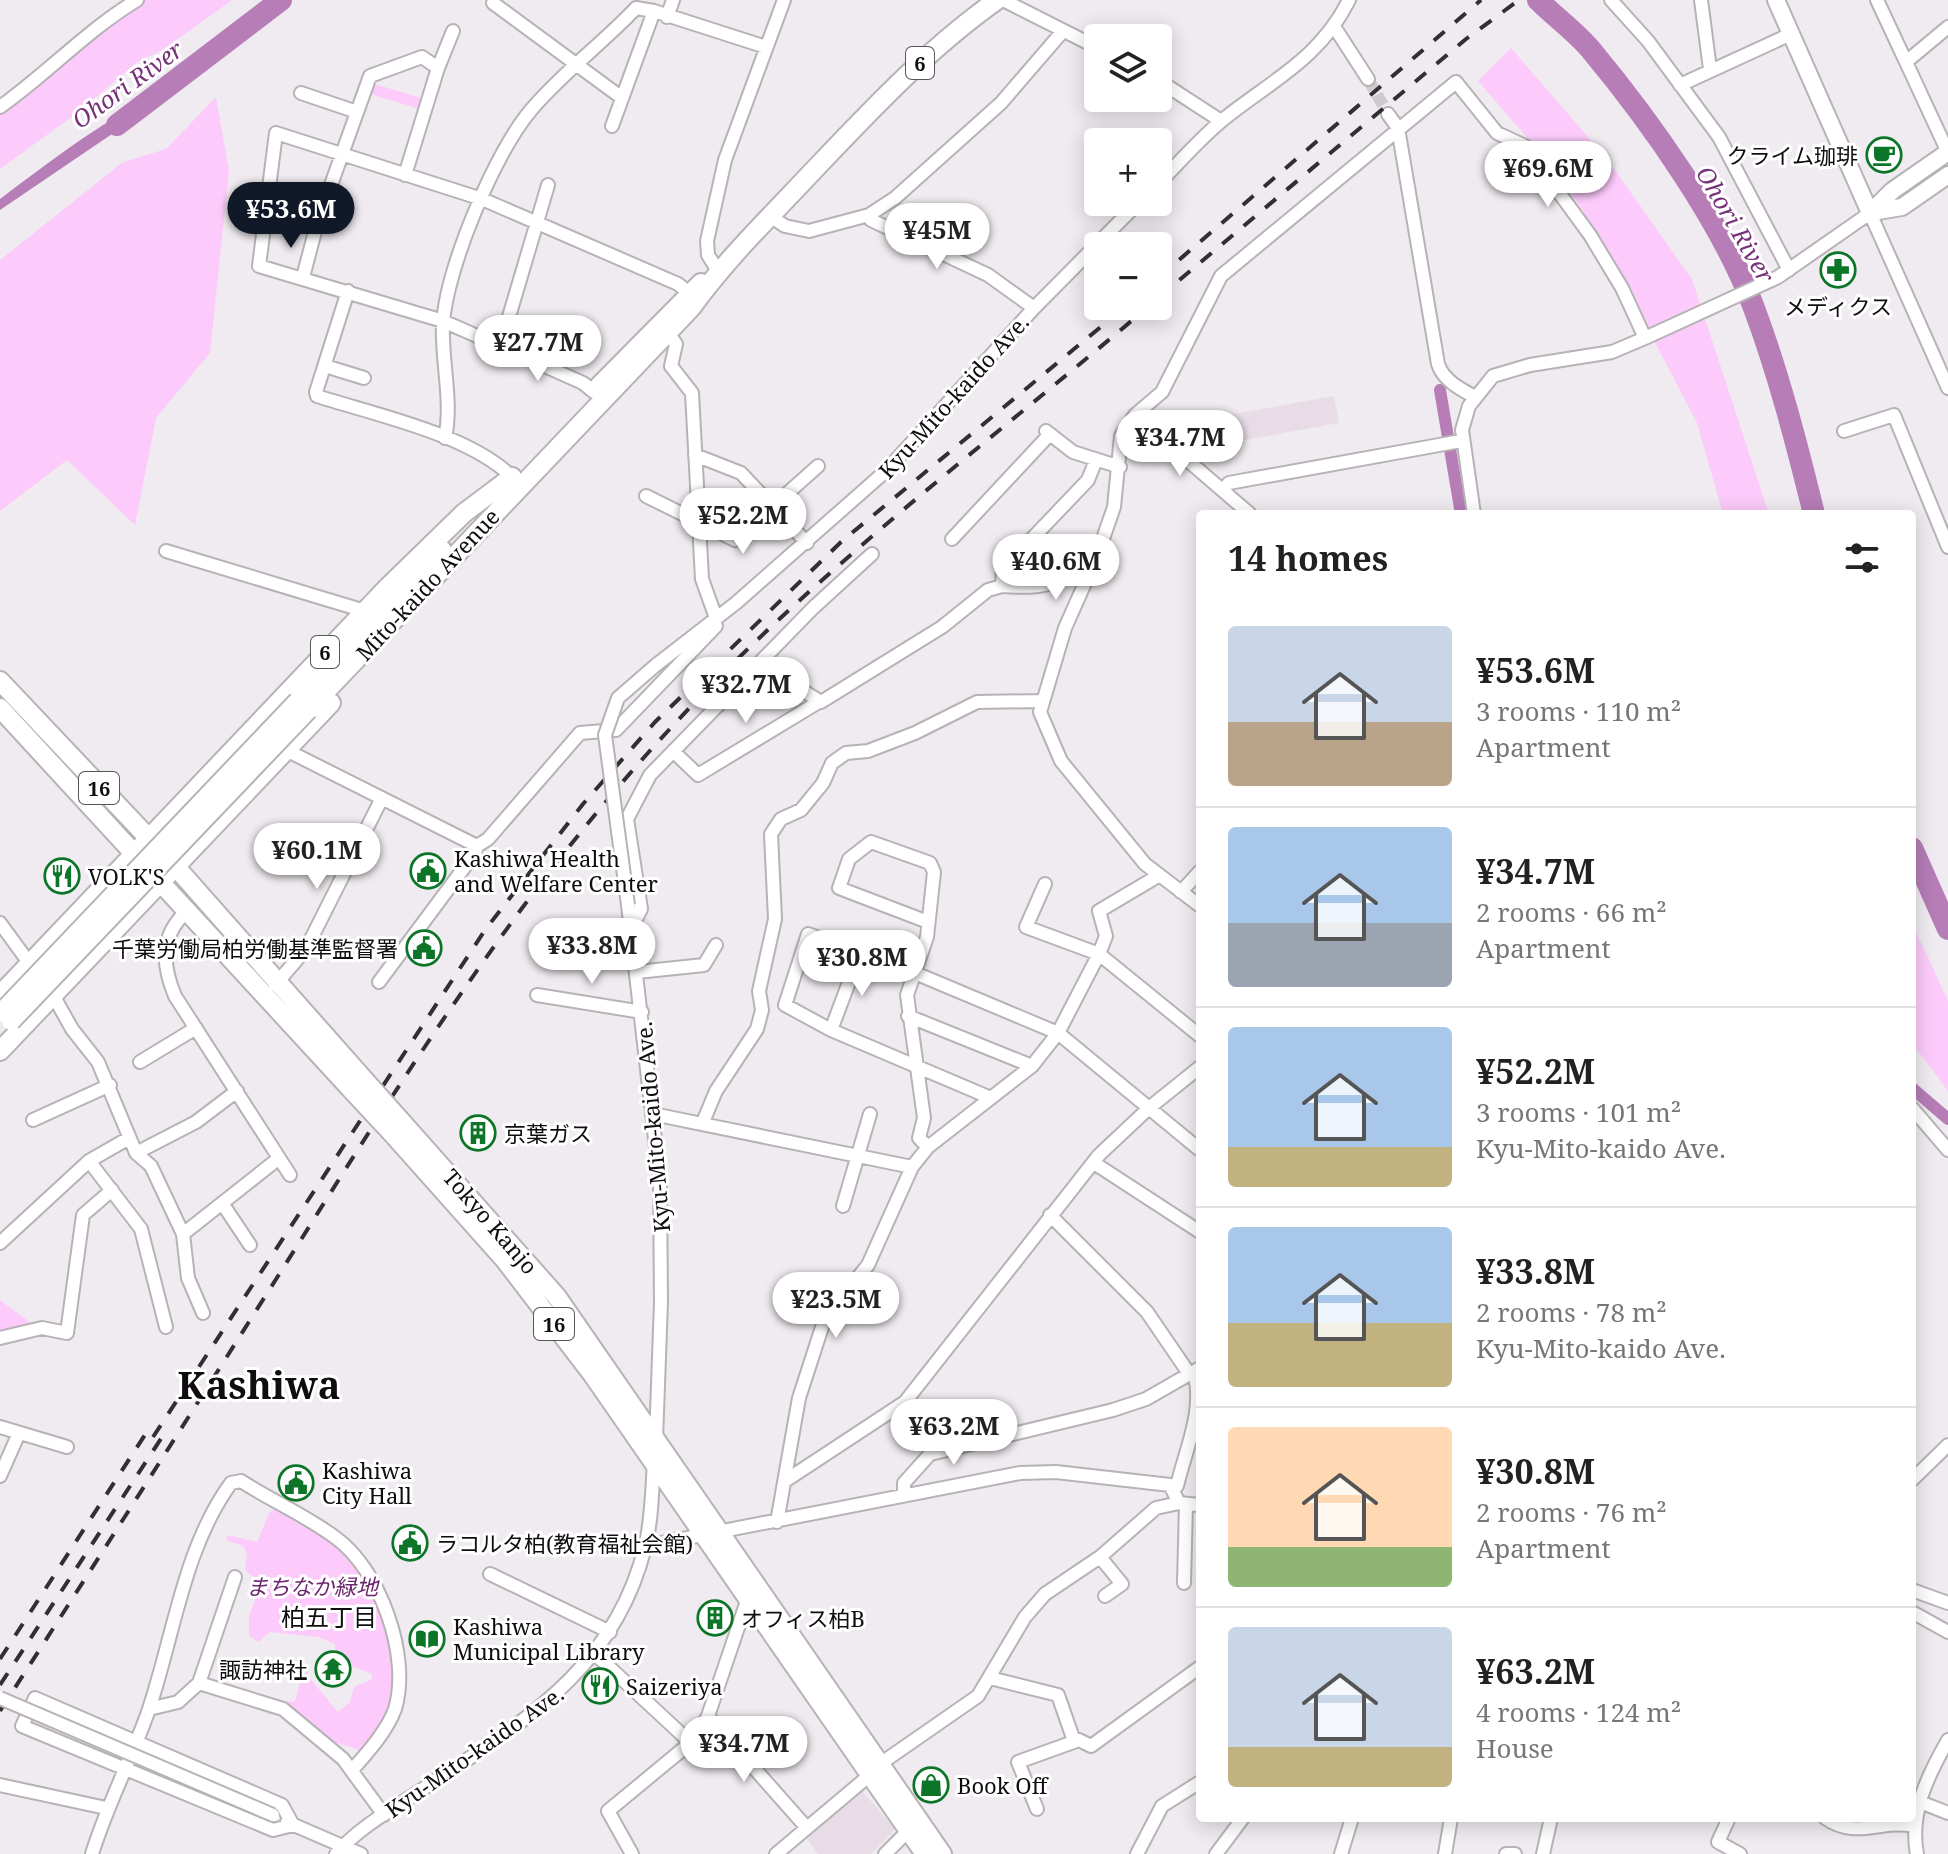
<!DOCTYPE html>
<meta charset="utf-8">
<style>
body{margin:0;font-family:"Noto Serif","Noto Sans JP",serif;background:#f6f6f6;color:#222;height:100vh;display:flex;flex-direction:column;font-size:30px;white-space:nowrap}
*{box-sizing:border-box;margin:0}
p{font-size:26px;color:#767676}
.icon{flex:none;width:44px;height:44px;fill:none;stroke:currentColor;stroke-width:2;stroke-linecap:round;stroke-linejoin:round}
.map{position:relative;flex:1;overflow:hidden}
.drawer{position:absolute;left:1196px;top:510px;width:720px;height:1312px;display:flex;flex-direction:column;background:#fff;border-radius:8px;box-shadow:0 4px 20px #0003}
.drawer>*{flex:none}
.buttons{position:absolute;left:1084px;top:24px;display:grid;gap:16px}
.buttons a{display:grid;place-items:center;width:88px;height:88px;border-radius:8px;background:#fff;box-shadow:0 4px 20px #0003;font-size:40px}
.price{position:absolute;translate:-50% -68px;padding:0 18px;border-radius:28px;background:#fff;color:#222;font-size:26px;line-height:52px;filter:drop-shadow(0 2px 4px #0008)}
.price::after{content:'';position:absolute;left:50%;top:48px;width:24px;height:18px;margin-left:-12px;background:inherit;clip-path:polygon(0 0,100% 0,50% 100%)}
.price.active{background:#111827;color:#fff}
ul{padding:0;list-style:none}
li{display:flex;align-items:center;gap:24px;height:200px;padding:0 32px}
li+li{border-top:2px solid #e0e0e0}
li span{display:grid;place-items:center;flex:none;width:224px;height:160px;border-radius:8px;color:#555}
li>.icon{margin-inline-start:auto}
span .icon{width:96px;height:96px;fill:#fffc;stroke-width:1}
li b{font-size:34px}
h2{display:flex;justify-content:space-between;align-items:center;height:96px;padding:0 32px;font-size:34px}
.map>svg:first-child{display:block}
</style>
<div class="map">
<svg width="1948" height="1854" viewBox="0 0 1948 1854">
<rect width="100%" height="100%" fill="#f0ebf0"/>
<!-- built -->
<path fill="#e8dde7" d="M 1334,396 L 1339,423 L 1189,450 L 1162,427 Z
M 862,1791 L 895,1829 L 871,1854 L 818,1854 L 806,1837 Z"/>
<!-- green -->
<path fill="#fccbfb" d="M 145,0 L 232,0 L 164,49 L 137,62 L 80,111 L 0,169 L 0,112 L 79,44 Z
M 1511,48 L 1607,159 L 1692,279 L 1769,514 L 1723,514 L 1697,423 L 1600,237 L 1558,173 L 1478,81 Z
M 368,82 L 428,100 L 426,111 L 364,92 Z
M 216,97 L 229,171 L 210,353 L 156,418 L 135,525 L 67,460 L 0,511 L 0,260 L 123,162 L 166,149 Z
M 1912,923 L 1948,1001 L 1948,1091 L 1912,1043 Z
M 0,1300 L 32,1324 L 0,1332 Z
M 276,1508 C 302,1522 340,1536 359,1561 C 382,1592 403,1671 388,1709 C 382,1724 371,1737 362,1751 L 325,1739 L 275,1711 L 269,1715 L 259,1705 L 295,1701 L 305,1664 L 309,1677 L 338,1712 L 350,1702 L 354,1687 L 372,1679 L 372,1674 L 336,1660 L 335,1644 L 318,1637 L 270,1632 L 259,1642 L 249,1636 L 249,1615 L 262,1584 L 245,1570 L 247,1553 L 243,1546 L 226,1540 L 228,1535 L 257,1542 L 269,1513 Z"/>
<!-- water -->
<path fill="#b67db7" d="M 136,105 L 143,113 L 0,210 L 0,199 C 45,165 87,133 136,105 Z"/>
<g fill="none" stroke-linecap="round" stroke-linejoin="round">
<!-- canal -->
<path stroke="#b67db7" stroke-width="12" d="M 1440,390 L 1461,514
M 1912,1088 L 1948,1119"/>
<!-- river -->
<path stroke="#b67db7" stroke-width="22" d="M 1538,0 C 1555,17 1576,32 1591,50 C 1650,121 1722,222 1754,308 C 1779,375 1797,445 1814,514
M 117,125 L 281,0
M 1912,848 L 1948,929"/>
<!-- minor-tunnel -->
<path stroke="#cecace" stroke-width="12" stroke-dasharray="12 6" stroke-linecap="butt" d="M 1368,79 L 1388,114"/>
<defs>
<path id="minor" d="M 1003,0 L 1098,48
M 1611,0 L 1648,41 L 1719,137 L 1789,270
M 1701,0 L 1710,69
M 1877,0 L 1906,62 L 1948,27
M 493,3 L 622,98
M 667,17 L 673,0
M 1335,28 L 1368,79
M 1906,62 L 1945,146
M 1158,80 L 1221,121
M 1680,85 L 1791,34
M 301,93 L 357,112
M 0,107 C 48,73 86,31 137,0
M 1388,114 L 1398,128 L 1438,364 C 1443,380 1460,389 1475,397
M 612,126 L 654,11
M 405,175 L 438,68
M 1158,184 C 1180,162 1201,137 1225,118 C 1273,80 1320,58 1349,0
M 869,215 L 871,220 L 988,275 L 1034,308
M 770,216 L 785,226 L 809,231 L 869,215 L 895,198 L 1001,103 L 1063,31
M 718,271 L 708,255 L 707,241 L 725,160 L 784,0
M 303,277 L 317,224 L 370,76 L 422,57 L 438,68 L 453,31
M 348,291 L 316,392 L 317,396 C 376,415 468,434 512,477
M 668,333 L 676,344 L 671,366 L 692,393 L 702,579 L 716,618
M 500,347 L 548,185
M 325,366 L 364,378
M 594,392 L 583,383 L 443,321 L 259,266 L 276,133 L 482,199 L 678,284 L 688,292
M 1135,415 L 1250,514
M 1046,431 L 1073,452 L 1120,467
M 1844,431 L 1894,415 L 1948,547
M 445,438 C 453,401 441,360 443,323 C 447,267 495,152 531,110 C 562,73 602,44 636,8 L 654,11 L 766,47
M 695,455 L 741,473 L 807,543
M 1223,490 L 1229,483 L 1461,441
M 646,496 L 735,540 L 818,466
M 1474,514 L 1462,430 L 1469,406 L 1493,376 L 1530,365 L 1612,352 L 1645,338 L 1778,277 L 1870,213 L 1948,388
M 952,539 L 1050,434
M 166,551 L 365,611
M 1002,586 C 1054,589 1059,585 1094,546 L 1100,548
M 759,663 L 821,702 L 942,627 L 988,590 L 1002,586 L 1003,569 L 1088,480 L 1096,460
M 656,665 L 736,603 L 887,470 L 1034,308 L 1139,202
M 286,750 L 477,846 L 488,839 L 580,733 L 616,730 L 716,626
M 673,751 L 698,775 L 817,703
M 1158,876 L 1099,911 L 1106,936 L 1099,954 L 1200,1036
M 1181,892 L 1200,871
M 628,905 L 660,1182 L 661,1302 L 656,1440
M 1200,906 L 1145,864 L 1061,761 L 1040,712 L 1065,628 L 1097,556 L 1114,507 L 1121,436 L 1135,415 L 1162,392 L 1221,276 L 1456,82 L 1497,133 L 1525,146 L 1590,235 L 1622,288 L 1645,338
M 186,912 C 160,936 162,965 175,996 L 290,1175
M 928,922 L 839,888 L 849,859 L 871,842 L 930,863 L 934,872 L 927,937 L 907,995 L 924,1118 L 919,1138 L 928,1147
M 0,923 L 30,964
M 632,927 L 641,909 L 627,819 L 650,775 L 813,608 L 872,554
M 637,972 L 704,965 L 716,945
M 379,982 L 475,853 L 477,846
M 275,985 L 306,949 L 382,798
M 53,995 L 72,1029 L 98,1062 L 136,1153 L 151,1166 L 183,1234 L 188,1278 L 203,1313
M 537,995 L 642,1012
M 908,1016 L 1032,1066
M 831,1030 L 860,953
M 140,1062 L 196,1028
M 991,1098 L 831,1030 L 785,1005 L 808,934 L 915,973 L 1058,1033 L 1149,1108 L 1200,1067
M 1912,1108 L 1948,1150
M 653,1114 L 912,1167
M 33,1120 L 110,1085
M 703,1122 L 716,1091 L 757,1029 L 762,1010 L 759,991 L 775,919 L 771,834 L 781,819 L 801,810 L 823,783 L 832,763 L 846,753 L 868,751 L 915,733 L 977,702 L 1042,701
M 136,1153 L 196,1122 L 237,1091
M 89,1161 L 141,1229 L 166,1327
M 1094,1163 L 1200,1232
M 222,1203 L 250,1245
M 843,1206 L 870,1114
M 1050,1215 L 1147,1312 L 1190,1375
M 183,1234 L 278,1159
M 0,1243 L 89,1161 L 129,1138
M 0,1338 L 42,1328 L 67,1333 L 83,1215 L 112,1190
M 0,1427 L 67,1447
M 0,1476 L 19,1433
M 1912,1480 L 1948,1445
M 785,1481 L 905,1402 L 1099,1155 L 1149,1108 L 1200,1150
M 1170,1485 L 1177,1486 C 1185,1451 1205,1409 1194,1373
M 904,1495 L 904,1483 L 930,1454 L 1113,1410 L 1146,1399 L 1200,1368
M 777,1522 L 799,1398 L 825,1318 L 868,1265 L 912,1167 L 928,1147 L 1032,1066 L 1058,1033 L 1099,954 L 1026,927 L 1045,884
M 646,1546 L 1020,1473 L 1056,1472 L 1170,1485 L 1179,1503 L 1200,1505
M 1100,1557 L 1122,1584 L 1105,1596
M 490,1574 L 610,1632
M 1184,1583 L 1186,1505
M 1912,1590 L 1948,1603
M 1912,1612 L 1948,1632
M 595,1654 L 691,1743
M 990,1678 L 1058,1695 L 1074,1741
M 199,1683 L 283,1709 L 343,1759 L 384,1815
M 35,1698 L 282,1805 L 293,1825 L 273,1830 L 22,1726 Z
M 149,1709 L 178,1702 L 199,1683 L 235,1577
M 708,1716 L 807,1828
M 880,1764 L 978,1696 L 1025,1617 L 1045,1594 L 1100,1557 L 1156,1508 L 1179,1503
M 0,1785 L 106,1808
M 1920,1802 L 1948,1813
M 1037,1809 L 1018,1762 L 1079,1740 L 1091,1746 L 1200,1667
M 1729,1818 L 1718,1842 L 1740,1854
M 1825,1818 C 1857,1840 1880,1819 1914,1826
M 287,1822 L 361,1854
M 92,1854 C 107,1805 131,1760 148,1712 C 174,1636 183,1549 231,1483 L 241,1481 C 272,1501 307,1516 336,1538 C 380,1570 411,1656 395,1709 C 387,1731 368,1752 353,1769
M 336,1854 C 361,1825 398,1806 429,1785 C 526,1720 615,1668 645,1547 C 652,1520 652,1490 654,1462
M 632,1854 L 608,1811 L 694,1740 L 708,1716 L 748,1598
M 776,1854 L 870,1775
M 885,1854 L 914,1825
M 1137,1854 L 1162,1806 L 1200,1782
M 1216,1854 L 1243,1818
M 1341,1854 L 1352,1818
M 1445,1854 L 1451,1818
M 1506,1854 L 1515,1854
M 1543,1854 L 1551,1818
M 1917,1854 C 1909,1813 1928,1775 1948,1740"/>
<path id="major" d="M 1776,0 L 1870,213
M 1872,212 L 1902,207 L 1948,175
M 1870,213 L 1892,191 L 1948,152"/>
<path id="highway" d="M 598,387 L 701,283
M 0,681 L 175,866 L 359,1074
M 298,701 L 442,550
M 0,708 L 349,1087
M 308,710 L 691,308 C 727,258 771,216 813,171 C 871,110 928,49 997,0
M 0,995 L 386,589 L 464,513 L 512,477
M 0,1051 L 331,703
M 400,1120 L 557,1297 L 942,1854
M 391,1132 L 505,1260 L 593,1375 L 925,1854"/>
</defs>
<!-- minor casing -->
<use href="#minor" stroke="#b7b2b6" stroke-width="16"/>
<!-- major casing -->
<use href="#major" stroke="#b7b2b6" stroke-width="20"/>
<!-- highway casing -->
<use href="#highway" stroke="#b7b2b6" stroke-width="22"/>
<!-- minor -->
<use href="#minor" stroke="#fff" stroke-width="12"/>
<!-- major -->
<use href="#major" stroke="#fff" stroke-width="16"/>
<!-- highway -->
<use href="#highway" stroke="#fff" stroke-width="18"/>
<!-- rail -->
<path stroke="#312f31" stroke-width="4" stroke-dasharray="14 14" stroke-linecap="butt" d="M 1158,278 L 1481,0
M 1158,298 L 1466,39 L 1519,0
M 153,1437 L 485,930 L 583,804 L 655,722 L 841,542 L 1126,306
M 0,1659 L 152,1424
M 0,1685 L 166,1431
M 0,1711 C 100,1556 199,1401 297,1246 C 410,1066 523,888 667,732 C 812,573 986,445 1149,306"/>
<defs>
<path id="minor-bridge" d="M 628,905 L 605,735 L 618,698 L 656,665
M 0,1698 L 273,1815"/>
<path id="highway-bridge" d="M 2,1012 L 298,701
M 11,1021 L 308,710
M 359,1074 L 400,1120
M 349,1087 L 391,1132"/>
</defs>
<!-- minor-bridge casing -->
<use href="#minor-bridge" stroke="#b7b2b6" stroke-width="16" stroke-linecap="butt"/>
<!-- highway-bridge casing -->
<use href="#highway-bridge" stroke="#b7b2b6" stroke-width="22" stroke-linecap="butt"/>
<!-- minor-bridge -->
<use href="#minor-bridge" stroke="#fff" stroke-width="12"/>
<!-- highway-bridge -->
<use href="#highway-bridge" stroke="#fff" stroke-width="18"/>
</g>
<!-- icons -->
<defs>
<symbol id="cafe-ring" viewBox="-11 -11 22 22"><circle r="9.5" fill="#fff" stroke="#0c7528" stroke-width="1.5"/><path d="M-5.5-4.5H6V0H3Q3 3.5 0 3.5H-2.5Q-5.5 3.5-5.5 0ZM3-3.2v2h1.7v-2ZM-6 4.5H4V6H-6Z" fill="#0c7528"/></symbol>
<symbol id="pharmacy-ring" viewBox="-11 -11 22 22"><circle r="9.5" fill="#fff" stroke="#0c7528" stroke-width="1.5"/><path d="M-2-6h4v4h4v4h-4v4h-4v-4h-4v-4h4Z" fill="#0c7528"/></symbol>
<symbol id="civic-ring" viewBox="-11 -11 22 22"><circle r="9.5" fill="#fff" stroke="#0c7528" stroke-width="1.5"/><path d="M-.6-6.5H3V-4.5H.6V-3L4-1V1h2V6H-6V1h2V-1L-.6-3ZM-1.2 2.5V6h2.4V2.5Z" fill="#0c7528"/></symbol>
<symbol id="restaurant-ring" viewBox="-11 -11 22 22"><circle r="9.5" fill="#fff" stroke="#0c7528" stroke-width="1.5"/><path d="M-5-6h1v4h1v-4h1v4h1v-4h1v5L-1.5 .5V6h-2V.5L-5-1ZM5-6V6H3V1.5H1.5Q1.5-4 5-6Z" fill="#0c7528"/></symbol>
<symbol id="building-ring" viewBox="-11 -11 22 22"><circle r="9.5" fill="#fff" stroke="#0c7528" stroke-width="1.5"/><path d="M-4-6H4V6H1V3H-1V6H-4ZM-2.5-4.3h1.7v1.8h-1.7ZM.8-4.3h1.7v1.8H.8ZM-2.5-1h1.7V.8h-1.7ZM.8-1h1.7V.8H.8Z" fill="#0c7528"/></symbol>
<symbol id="library-ring" viewBox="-11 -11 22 22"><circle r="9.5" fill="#fff" stroke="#0c7528" stroke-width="1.5"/><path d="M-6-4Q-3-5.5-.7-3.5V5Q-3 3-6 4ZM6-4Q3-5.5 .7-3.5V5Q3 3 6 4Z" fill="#0c7528"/></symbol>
<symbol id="temple-ring" viewBox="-11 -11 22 22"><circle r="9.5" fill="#fff" stroke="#0c7528" stroke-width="1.5"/><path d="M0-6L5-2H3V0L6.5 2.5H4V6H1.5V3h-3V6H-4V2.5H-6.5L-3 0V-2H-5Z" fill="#0c7528"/></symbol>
<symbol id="shop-ring" viewBox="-11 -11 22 22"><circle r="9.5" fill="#fff" stroke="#0c7528" stroke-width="1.5"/><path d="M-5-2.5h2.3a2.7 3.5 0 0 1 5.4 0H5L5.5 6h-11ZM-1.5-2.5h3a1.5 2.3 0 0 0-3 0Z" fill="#0c7528"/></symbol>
</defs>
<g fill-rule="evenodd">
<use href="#cafe-ring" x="1864" y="135" width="40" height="40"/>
<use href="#pharmacy-ring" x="1818" y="250" width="40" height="40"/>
<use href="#civic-ring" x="408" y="851" width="40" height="40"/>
<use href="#restaurant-ring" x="42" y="856" width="40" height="40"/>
<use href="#civic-ring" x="404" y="928" width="40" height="40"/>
<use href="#building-ring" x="458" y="1113" width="40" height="40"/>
<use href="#civic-ring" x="276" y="1463" width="40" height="40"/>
<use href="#civic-ring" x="390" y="1523" width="40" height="40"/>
<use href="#building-ring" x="695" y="1598" width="40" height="40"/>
<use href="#library-ring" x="407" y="1619" width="40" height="40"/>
<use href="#temple-ring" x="313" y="1649" width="40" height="40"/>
<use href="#restaurant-ring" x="580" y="1666" width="40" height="40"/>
<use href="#shop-ring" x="911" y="1765" width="40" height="40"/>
</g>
<g text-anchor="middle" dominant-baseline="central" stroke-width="6" stroke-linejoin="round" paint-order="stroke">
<!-- shield labels -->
<g fill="#fff" stroke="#575657" stroke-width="2">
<rect x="906" y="47" width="28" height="32" rx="6"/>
<rect x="311" y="636" width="28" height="32" rx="6"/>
<rect x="79" y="772" width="40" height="32" rx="6"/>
<rect x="534" y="1308" width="40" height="32" rx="6"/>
</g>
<g font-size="20" font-weight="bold" fill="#0f0d0f">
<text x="920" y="63">6</text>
<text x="325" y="652">6</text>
<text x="99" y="788">16</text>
<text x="554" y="1324">16</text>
</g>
<!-- poi labels -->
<g font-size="22" fill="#0f0d0f" stroke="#fff" text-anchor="start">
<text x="1858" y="155" text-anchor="end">クライム珈琲</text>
<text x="1838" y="306" text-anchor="middle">メディクス</text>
<text x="454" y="858">Kashiwa Health<tspan x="454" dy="25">and Welfare Center</tspan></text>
<text x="88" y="876">VOLK'S</text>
<text x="398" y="948" text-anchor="end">千葉労働局柏労働基準監督署</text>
<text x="504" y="1133">京葉ガス</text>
<text x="322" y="1470">Kashiwa<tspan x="322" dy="25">City Hall</tspan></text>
<text x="436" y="1543">ラコルタ柏(教育福祉会館)</text>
<text x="741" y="1618">オフィス柏B</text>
<text x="453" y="1626">Kashiwa<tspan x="453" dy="25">Municipal Library</tspan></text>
<text x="307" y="1669" text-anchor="end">諏訪神社</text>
<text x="626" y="1686">Saizeriya</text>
<text x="957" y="1785">Book Off</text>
</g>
<!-- street labels -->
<g font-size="22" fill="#0f0d0f" stroke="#fff">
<text transform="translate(953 396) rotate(-48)">Kyu-Mito-kaido Ave.</text>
<text transform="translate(427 584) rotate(-47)">Mito-kaido Avenue</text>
<text transform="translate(652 1127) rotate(-95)">Kyu-Mito-kaido Ave.</text>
<text transform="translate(491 1221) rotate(49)">Tokyo Kanjo</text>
<text transform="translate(474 1751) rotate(-35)">Kyu-Mito-kaido Ave.</text>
</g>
<!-- park labels -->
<g font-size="22" font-style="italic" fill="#6b266e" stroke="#fff">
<text x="312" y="1586">まちなか緑地</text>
</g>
<!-- water labels -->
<g font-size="24" font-style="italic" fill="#77337a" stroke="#fff">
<text transform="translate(127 84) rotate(-36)">Ohori River</text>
<text transform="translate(1736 224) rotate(60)">Ohori River</text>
</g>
<!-- neighbourhood labels -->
<g font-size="24" fill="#0f0d0f" stroke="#fff">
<text x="329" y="1616">柏五丁目</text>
</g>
<!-- town labels -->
<g font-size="38" font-weight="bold" fill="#0f0d0f" stroke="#fff">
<text x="259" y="1384">Kashiwa</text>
</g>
</g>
</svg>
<div class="buttons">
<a><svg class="icon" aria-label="layers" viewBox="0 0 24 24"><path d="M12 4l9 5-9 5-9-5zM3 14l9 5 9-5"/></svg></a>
<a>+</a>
<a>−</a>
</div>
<b class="price" style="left:1548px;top:209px">¥69.6M</b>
<b class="price active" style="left:291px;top:250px">¥53.6M</b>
<b class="price" style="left:937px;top:271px">¥45M</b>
<b class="price" style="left:538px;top:383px">¥27.7M</b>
<b class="price" style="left:1180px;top:478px">¥34.7M</b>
<b class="price" style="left:743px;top:556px">¥52.2M</b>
<b class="price" style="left:1056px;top:602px">¥40.6M</b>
<b class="price" style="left:746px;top:725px">¥32.7M</b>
<b class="price" style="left:317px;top:891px">¥60.1M</b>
<b class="price" style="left:592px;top:986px">¥33.8M</b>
<b class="price" style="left:862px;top:998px">¥30.8M</b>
<b class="price" style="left:836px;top:1340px">¥23.5M</b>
<b class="price" style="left:954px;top:1467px">¥63.2M</b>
<b class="price" style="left:744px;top:1784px">¥34.7M</b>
<section class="drawer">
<h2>14 homes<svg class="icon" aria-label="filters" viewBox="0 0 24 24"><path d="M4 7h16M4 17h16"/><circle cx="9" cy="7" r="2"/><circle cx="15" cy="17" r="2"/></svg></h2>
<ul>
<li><span style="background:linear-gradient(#c9d6e8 60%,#b9a48a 0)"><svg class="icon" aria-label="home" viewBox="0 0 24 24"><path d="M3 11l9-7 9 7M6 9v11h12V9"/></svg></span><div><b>¥53.6M</b><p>3 rooms · 110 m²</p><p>Apartment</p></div></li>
<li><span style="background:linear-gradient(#a9c7e8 60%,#9aa5b1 0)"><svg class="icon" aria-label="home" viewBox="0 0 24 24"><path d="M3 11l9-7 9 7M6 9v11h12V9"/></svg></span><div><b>¥34.7M</b><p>2 rooms · 66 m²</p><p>Apartment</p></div></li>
<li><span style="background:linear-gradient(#a9c7e8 75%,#c2b280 0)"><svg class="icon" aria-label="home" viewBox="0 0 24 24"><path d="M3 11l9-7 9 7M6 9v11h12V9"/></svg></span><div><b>¥52.2M</b><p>3 rooms · 101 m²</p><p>Kyu-Mito-kaido Ave.</p></div></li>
<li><span style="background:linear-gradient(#a9c7e8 60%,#c2b280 0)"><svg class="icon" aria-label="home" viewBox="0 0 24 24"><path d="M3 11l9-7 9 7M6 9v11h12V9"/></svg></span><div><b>¥33.8M</b><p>2 rooms · 78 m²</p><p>Kyu-Mito-kaido Ave.</p></div></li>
<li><span style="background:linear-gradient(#ffd9b3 75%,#8fb573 0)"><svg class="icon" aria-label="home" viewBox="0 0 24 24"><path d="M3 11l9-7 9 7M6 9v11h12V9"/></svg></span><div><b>¥30.8M</b><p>2 rooms · 76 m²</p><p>Apartment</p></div></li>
<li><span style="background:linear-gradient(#c9d6e8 75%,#c2b280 0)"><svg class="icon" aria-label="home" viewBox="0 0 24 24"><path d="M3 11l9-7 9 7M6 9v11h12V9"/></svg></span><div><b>¥63.2M</b><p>4 rooms · 124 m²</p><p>House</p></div></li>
</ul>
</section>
</div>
